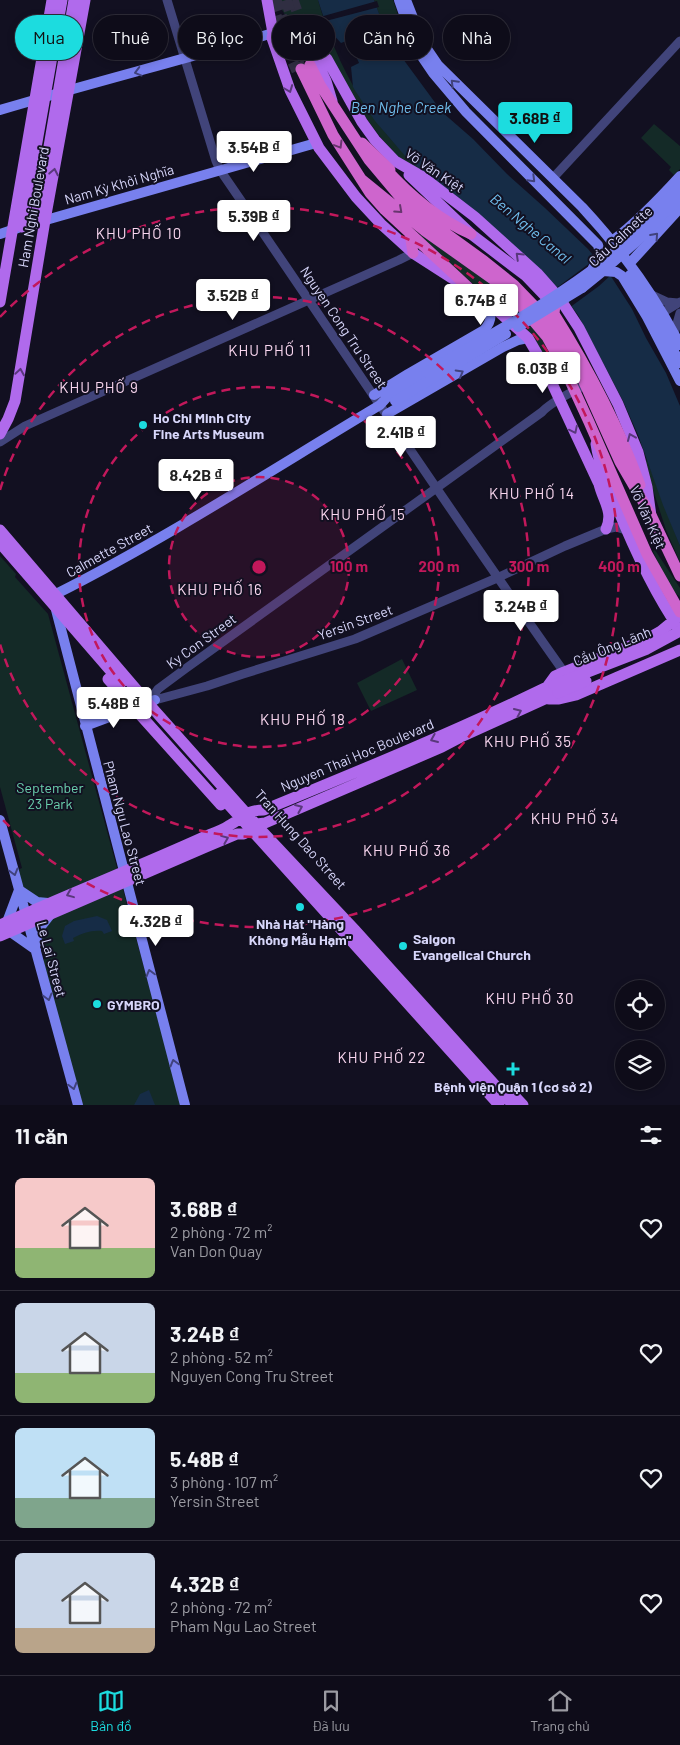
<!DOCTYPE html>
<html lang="vi">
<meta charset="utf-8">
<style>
body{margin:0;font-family:Barlow,sans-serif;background:#171522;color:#f1f3f6;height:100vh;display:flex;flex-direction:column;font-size:19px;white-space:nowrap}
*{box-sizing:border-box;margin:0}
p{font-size:16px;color:#9b9ba2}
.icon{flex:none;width:28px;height:28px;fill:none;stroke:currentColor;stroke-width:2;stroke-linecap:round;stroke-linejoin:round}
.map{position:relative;height:1105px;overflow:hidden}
.sheet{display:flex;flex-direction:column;background:#0e0c19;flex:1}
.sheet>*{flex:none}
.guide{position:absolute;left:15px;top:15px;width:650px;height:45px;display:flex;gap:10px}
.tools{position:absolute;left:615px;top:980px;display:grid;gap:10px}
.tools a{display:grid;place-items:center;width:50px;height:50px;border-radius:50%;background:#0e0c19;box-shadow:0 2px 8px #0003,0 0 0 1px #2e2c38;font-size:25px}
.price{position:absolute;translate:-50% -42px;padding:0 11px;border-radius:5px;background:#fff;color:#222;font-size:16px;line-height:32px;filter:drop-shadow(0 1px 2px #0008)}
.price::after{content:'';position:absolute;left:50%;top:30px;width:15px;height:11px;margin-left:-8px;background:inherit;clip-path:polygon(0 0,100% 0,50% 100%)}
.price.on{background:#1cdcdf;color:#111}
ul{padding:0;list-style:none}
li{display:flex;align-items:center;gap:15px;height:125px;padding:0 15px}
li+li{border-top:1px solid #2e2c38}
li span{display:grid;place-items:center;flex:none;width:140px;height:100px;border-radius:8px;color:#555}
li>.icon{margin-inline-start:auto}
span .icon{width:60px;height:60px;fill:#fffc;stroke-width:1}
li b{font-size:21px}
h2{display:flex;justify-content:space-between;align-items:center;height:60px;padding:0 15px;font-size:21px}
.chip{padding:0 18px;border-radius:22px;background:#0e0c19;box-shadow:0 2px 8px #0003,0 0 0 1px #2e2c38;font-size:18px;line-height:45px}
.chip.on{background:#1cdcdf;color:#111}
.tabs{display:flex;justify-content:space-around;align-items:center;height:70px;border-top:1px solid #2e2c38;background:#0e0c19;font-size:14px;color:#9b9ba2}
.tabs a{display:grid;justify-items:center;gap:2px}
.tabs .on{color:#1cdcdf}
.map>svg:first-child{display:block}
</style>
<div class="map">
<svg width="680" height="1105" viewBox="0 0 680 1105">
<rect width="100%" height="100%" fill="#121021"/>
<!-- green -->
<path fill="#142a27" d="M 276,0 L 318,0 C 337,68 372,129 427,174 L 398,157 L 381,138 L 357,106 L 327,51 L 290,23 Z
M 374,0 L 393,0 L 401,24 L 413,52 L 396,50 L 385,31 Z
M 654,124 L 680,146 L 680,169 L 674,175 L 669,170 L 671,167 L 641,138 Z
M 422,234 C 470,268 525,300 551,356 C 555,364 555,376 557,385 L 530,333 L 508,312 L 448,263 L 419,236 Z
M 647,460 L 680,546 L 680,562 L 666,530 L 644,462 Z
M 655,550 L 680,588 L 680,597 C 666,586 660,566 653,551 Z
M 0,556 L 16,574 L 15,577 L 48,614 L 117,868 L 117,870 L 44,901 L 24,891 L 17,870 L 22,868 L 0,787 Z
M 402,659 L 417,690 L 371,711 L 357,683 Z
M 122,886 L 181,1105 L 82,1105 L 43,963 L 45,956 L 40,939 L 46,922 Z"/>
<!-- water -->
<path fill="#162c46" d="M 318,0 L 374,0 L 392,49 L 395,48 L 442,112 L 473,139 L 507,174 L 545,208 L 588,249 L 612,278 L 632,309 L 646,338 L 666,373 L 680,406 L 680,546 L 663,505 L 638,435 L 623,401 L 578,315 L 557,287 L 406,157 L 375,121 L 356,92 L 353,87 L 351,67 L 359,63 L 349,40 L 341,43 L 327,28 Z
M 97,916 L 107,920 L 112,931 L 104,934 L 102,931 C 91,930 83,933 73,938 L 74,941 L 65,944 L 62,936 L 65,926 L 74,921 Z
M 149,1090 L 155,1105 L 134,1105 L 140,1094 Z"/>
<!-- pier -->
<path fill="#121021" d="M 377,1 L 379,7 L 322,22 L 320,17 Z
M 594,260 L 612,274 L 599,286 L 569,308 L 555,289 Z"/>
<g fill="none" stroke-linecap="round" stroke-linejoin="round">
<!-- primary-tunnel -->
<path stroke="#302e42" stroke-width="11" stroke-dasharray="11 5.5" stroke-linecap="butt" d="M 271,0 L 287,49 L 297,71
M 293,0 L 307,40 L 317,62"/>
<!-- trunk-tunnel -->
<path stroke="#302e42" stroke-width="11" stroke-dasharray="11 5.5" stroke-linecap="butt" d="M 276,0 L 292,47 L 301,69
M 286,0 L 300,42 L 310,65"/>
<!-- tertiary -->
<path stroke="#41447a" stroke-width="9" d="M 167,0 L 216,161 L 220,170 C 335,337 446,506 564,672
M 553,178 L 680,41
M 652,295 L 667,302 L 678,303
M 657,316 L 680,302
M 674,334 L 680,313
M 0,442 L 25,426 L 399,260 L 413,253
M 155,700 L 207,686 L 243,674 L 355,639 L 497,578 L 565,546 L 606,529 L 616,527 L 626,530
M 148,703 L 158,689 L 185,669 L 542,412 C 551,402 567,395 579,388"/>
<!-- secondary -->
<path stroke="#7880ee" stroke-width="10" d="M 399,0 L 416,48 L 433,73 L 466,112 L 598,245 L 600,253 L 592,270
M 406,0 L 423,43 L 438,65 L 582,207 C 621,249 654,294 680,345
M 0,110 C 91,83 182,60 273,33
M 39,222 L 316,143
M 0,234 L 18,228
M 612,241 C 637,222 659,199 680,176
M 630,263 L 680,208
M 630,275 L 652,309 L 680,363
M 582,288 L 603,271 L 616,272 L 622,276 L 647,317 L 680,381
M 374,395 L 408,374 L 484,330 C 493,320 492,313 485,301
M 387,414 L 503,347 L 518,340 L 528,338
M 56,594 C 167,538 273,469 380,405 L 390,394 L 426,372
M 55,606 L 185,1105
M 85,726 L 155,700
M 0,820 L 78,1105
M 19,890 L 37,902 L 48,903
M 7,922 L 19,890
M 9,931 L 36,950
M 36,944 L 39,929 L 50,915"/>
<!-- primary -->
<path stroke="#b06aec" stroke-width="11" d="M 267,0 L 273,33 L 272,38 L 290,90 L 319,148 L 356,197 L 381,224 L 413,253 L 483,298 L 528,338 L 543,364 L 598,482 L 613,496
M 273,33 L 277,28 L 283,28 L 289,33 L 312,46 L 327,59 L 362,122 L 375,140 L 395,161 L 423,177 L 475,217 L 537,273 L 560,299 L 579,328 L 618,404 L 638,452 L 647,487 L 651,516
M 274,43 L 280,45 C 287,45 291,40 289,33
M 317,62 L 326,81 L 332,101
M 409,175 L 471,234 L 526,276 L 548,299
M 34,224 L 45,170 L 74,0
M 22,227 L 62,0
M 0,302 L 52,0
M 0,434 L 8,419 L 15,401 L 45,220 L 85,0
M 596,444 C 599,464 607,483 615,502 C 633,547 653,591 680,630
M 599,484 C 603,501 614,512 606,529
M 0,530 L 148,703 L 261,830 L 355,930 L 513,1105
M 0,543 L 121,683
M 108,679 L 221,805
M 547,687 L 555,676 L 564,672 L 647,639 L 661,631 L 678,617
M 549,699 L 559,699 L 576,695 L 680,650
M 219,794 L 499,1105
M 0,925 C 68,894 138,867 206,836 C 214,833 223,830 230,825 C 244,817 246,810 264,810 C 359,771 454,732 547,687 L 554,685
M 0,936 L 206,847 L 237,834 L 244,834 L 257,824 L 265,823 L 442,747 L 463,736 L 558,693
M 509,1090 L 523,1105"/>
<!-- trunk -->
<path stroke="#ce65cd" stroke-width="11" d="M 310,65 L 320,85 L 369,160 L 400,197 L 415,211 L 484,261 L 514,285 L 542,314 L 556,333 L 579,371 L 620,462 L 652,517 L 680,576
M 301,69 L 333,135 L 370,193 L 385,210 L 470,289
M 362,143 L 390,170
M 384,167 C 409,195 437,219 471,234
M 361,179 L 425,231 L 494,280 L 520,305 L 547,337 L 566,372 L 589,422 L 647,554 L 680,612
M 410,234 L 413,253
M 555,304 L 554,314 C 588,368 618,425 640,485"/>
<!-- secondary-bridge -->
<path stroke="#7880ee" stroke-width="10" d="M 603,271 L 636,242 L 680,197
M 518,327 L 582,288
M 426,372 C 482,340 539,309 592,270 C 624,246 653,216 680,186
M 395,401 L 506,334"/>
<!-- primary-bridge -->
<path stroke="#b06aec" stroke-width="11" d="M 554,685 L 647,649 L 680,631
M 558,693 L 586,681"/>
</g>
<!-- one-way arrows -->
<defs><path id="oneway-chevron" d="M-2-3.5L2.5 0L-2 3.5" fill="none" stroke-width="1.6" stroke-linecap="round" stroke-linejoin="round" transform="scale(1.25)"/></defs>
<g stroke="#40427d">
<use href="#oneway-chevron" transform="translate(138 72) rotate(165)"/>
<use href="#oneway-chevron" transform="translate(454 83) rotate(-135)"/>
<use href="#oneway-chevron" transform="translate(532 179) rotate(45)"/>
<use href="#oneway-chevron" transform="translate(655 236) rotate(-48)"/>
<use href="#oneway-chevron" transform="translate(460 373) rotate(-30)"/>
<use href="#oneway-chevron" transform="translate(14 872) rotate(75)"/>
<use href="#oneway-chevron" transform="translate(150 973) rotate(-105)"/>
<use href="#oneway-chevron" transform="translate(48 997) rotate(75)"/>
<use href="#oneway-chevron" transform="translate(174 1063) rotate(-105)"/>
<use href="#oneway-chevron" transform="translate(73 1086) rotate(75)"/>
</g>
<g stroke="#59387c">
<use href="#oneway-chevron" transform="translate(289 89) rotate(69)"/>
<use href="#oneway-chevron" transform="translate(54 172) rotate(-79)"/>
<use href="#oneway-chevron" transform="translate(519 256) rotate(-136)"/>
<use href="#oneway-chevron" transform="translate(20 372) rotate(-81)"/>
<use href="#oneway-chevron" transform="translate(574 430) rotate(64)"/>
<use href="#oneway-chevron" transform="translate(631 437) rotate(-113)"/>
<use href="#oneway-chevron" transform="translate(518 712) rotate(-24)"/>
<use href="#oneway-chevron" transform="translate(434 739) rotate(157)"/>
<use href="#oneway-chevron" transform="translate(299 808) rotate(-23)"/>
<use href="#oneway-chevron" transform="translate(225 839) rotate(-22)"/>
<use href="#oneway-chevron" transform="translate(70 894) rotate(158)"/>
</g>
<g stroke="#67366e">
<use href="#oneway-chevron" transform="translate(339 145) rotate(59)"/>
<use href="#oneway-chevron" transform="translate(399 210) rotate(42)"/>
</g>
<!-- distance rings -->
<circle cx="259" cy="567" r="90" fill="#c2185b" fill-opacity=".12"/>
<g fill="none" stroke="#c2185b" stroke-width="2.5" stroke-dasharray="9 6">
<circle cx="259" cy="567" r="90"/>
<circle cx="259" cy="567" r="180"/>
<path d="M0 490A270 270 0 1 1 0 644"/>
<path d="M0 317A360 360 0 1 1 0 817"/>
</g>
<!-- markers -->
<g fill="#1cdcdf" stroke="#121021" stroke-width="2">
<circle cx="143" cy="425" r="5"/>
<circle cx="300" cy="907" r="5"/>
<circle cx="403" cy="946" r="5"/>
<circle cx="97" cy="1004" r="5"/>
<path d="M510.5 1061.5h5v5h5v5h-5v5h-5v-5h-5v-5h5z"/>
</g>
<g text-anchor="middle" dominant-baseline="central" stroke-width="4" stroke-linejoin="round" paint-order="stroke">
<!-- street labels -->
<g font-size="14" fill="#d7d6fa" stroke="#121021">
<text transform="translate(435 170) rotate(34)">Võ Văn Kiệt</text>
<text transform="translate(119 184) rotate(-16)">Nam Kỳ Khởi Nghĩa</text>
<text transform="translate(33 207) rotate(-80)">Ham Nghi Boulevard</text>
<text transform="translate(620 236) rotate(-43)">Cầu Calmette</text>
<text transform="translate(344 327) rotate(56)">Nguyen Cong Tru Street</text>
<text transform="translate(648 517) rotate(66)">Võ Văn Kiệt</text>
<text transform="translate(109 550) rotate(-29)">Calmette Street</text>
<text transform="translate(355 622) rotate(-20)">Yersin Street</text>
<text transform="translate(201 641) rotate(-36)">Ky Con Street</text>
<text transform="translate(612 646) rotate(-22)">Cầu Ông Lãnh</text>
<text transform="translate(357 755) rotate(-23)">Nguyen Thai Hoc Boulevard</text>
<text transform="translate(125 823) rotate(75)">Pham Ngu Lao Street</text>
<text transform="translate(301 839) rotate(48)">Tran Hung Dao Street</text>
<text transform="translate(52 959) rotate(75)">Le Lai Street</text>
</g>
<!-- poi labels -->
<g font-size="14" font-weight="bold" fill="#d7d6fa" stroke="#121021" text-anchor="start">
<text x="153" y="417">Ho Chi Minh City<tspan x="153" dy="16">Fine Arts Museum</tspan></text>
<text x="300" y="923" text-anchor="middle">Nhà Hát "Hàng<tspan x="300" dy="16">Không Mẫu Hạm"</tspan></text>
<text x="413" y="938">Saigon<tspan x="413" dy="16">Evangelical Church</tspan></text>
<text x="107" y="1004">GYMBRO</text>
<text x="513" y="1086" text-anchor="middle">Bệnh viện Quận 1 (cơ sở 2)</text>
</g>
<!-- park labels -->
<g font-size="14" fill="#6bd1ae" stroke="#121021">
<text x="50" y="787">September<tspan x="50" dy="16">23 Park</tspan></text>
</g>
<!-- water labels -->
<g font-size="15" font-style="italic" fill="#70beed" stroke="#121021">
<text x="401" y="107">Ben Nghe Creek</text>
<text transform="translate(531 228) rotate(40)">Ben Nghe Canal</text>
</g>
<!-- neighbourhood labels -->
<g font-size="15" letter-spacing="1" fill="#fad7f0" stroke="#121021">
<text x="139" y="233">KHU PHỐ 10</text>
<text x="270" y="350">KHU PHỐ 11</text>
<text x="99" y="387">KHU PHỐ 9</text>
<text x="532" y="493">KHU PHỐ 14</text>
<text x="363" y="514">KHU PHỐ 15</text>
<text x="220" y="589">KHU PHỐ 16</text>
<text x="303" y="719">KHU PHỐ 18</text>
<text x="528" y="741">KHU PHỐ 35</text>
<text x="575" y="818">KHU PHỐ 34</text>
<text x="407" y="850">KHU PHỐ 36</text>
<text x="530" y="998">KHU PHỐ 30</text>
<text x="382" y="1057">KHU PHỐ 22</text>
</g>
</g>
<circle cx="259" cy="567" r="8" fill="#c2185b" stroke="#121021" stroke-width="2.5"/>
<g font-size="15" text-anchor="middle" font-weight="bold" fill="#c2185b" stroke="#121021" stroke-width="4" stroke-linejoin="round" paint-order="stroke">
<text x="349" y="572">100 m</text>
<text x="439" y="572">200 m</text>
<text x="529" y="572">300 m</text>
<text x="619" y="572">400 m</text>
</g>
</svg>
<div class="tools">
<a><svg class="icon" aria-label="locate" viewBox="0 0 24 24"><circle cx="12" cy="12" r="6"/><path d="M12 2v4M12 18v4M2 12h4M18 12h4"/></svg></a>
<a><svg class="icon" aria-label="layers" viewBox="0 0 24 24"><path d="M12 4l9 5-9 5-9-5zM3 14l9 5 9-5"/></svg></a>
</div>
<b class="price on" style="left:535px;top:144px">3.68B ₫</b>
<b class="price" style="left:254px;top:173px">3.54B ₫</b>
<b class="price" style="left:254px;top:242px">5.39B ₫</b>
<b class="price" style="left:233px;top:321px">3.52B ₫</b>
<b class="price" style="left:481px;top:326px">6.74B ₫</b>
<b class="price" style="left:543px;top:394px">6.03B ₫</b>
<b class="price" style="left:401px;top:458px">2.41B ₫</b>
<b class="price" style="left:196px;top:501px">8.42B ₫</b>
<b class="price" style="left:521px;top:632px">3.24B ₫</b>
<b class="price" style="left:114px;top:729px">5.48B ₫</b>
<b class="price" style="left:156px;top:947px">4.32B ₫</b>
<div class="guide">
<a class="chip on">Mua</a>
<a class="chip">Thuê</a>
<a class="chip">Bộ lọc</a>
<a class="chip">Mới</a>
<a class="chip">Căn hộ</a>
<a class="chip">Nhà</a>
</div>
</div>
<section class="sheet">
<h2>11 căn<svg class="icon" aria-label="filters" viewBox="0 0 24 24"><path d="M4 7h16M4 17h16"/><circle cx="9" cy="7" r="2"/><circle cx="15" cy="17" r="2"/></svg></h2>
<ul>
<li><span style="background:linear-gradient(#f6c9c9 70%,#8fb573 0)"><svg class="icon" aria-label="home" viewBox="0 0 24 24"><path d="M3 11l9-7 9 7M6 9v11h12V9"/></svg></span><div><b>3.68B ₫</b><p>2 phòng · 72 m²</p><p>Van Don Quay</p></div><svg class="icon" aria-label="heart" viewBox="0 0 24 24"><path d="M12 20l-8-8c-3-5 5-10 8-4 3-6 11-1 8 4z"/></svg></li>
<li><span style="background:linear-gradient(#c9d6e8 70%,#8fb573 0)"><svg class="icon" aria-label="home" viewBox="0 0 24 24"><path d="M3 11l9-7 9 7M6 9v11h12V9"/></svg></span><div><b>3.24B ₫</b><p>2 phòng · 52 m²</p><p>Nguyen Cong Tru Street</p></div><svg class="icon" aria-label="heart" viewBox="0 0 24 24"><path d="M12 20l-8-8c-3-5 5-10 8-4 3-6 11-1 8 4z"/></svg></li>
<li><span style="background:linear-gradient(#bfe0f5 70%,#7fa58c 0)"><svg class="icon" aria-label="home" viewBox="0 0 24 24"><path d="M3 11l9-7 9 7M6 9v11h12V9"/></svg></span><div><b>5.48B ₫</b><p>3 phòng · 107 m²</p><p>Yersin Street</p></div><svg class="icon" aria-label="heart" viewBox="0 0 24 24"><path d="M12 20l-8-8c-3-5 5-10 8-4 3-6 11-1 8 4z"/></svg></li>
<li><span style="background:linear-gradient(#c9d6e8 75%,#b9a48a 0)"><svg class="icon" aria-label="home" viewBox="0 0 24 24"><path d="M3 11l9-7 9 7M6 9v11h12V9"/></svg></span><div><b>4.32B ₫</b><p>2 phòng · 72 m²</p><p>Pham Ngu Lao Street</p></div><svg class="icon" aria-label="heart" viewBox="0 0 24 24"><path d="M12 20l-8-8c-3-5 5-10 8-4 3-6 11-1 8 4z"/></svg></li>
</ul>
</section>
<nav class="tabs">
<a class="on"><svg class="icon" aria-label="map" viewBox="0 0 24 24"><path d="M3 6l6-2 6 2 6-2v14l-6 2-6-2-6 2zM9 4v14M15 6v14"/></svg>Bản đồ</a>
<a><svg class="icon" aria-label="saved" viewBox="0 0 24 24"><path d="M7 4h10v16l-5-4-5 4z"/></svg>Đã lưu</a>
<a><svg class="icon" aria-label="home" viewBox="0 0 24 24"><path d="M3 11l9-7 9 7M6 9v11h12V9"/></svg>Trang chủ</a>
</nav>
